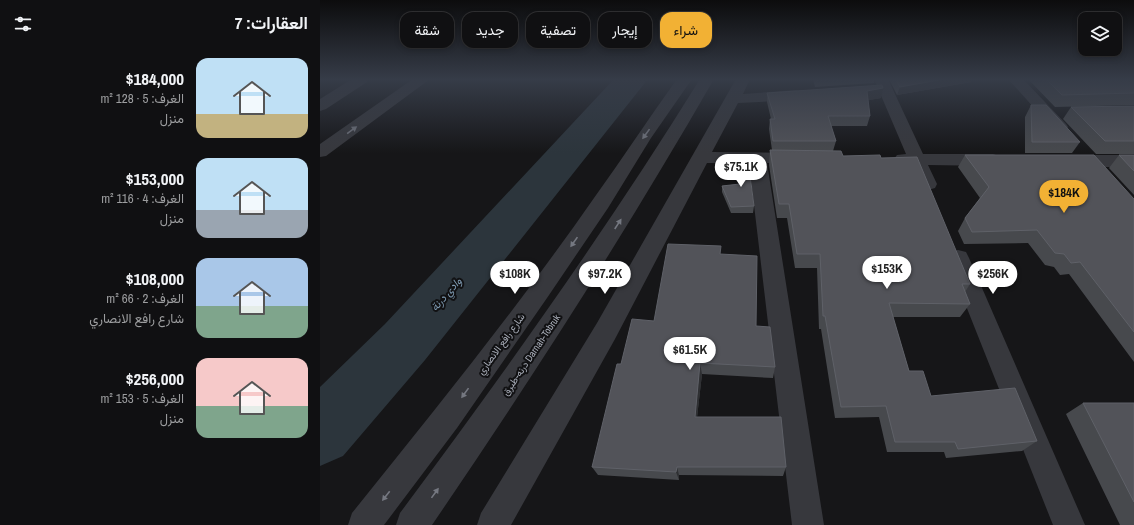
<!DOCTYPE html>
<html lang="ar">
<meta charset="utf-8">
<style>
body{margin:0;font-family:"Archivo Narrow",Vazirmatn,sans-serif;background:#1e1e20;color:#f1f3f6;direction:rtl;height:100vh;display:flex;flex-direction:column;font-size:15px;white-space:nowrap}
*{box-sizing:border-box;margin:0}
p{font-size:13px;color:#9c9d9f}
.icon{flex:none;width:22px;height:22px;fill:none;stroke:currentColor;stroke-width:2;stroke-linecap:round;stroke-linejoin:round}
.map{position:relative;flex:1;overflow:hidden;direction:ltr}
.details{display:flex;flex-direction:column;background:#101012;width:320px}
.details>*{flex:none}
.banner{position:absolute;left:12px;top:12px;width:380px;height:36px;direction:rtl;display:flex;gap:8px}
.buttons{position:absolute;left:758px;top:12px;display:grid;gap:8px}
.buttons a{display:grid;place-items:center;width:44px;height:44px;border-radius:8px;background:#101012;box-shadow:0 2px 6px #0003,0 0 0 1px #303032;font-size:20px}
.price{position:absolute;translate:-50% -34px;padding:0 9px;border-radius:14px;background:#fff;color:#222;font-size:13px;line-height:26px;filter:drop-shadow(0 1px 2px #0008)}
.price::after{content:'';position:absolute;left:50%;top:24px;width:12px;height:9px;margin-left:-6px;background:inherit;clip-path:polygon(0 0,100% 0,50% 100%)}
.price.selected{background:#f2b134;color:#111}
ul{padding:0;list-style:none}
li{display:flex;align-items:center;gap:12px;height:100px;padding:0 12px}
li span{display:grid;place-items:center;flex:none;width:112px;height:80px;border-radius:12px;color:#555}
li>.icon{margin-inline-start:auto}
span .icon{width:48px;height:48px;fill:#fffc;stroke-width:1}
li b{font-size:17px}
h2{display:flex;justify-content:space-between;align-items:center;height:48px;padding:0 12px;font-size:17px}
.chip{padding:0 14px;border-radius:12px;background:#101012;box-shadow:0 2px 6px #0003,0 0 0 1px #303032;font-size:14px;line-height:36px}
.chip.selected{background:#f2b134;color:#111}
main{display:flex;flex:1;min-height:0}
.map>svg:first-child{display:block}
</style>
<main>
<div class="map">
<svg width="814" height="525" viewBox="0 0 814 525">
<rect width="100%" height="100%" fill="#161618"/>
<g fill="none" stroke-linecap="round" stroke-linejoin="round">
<!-- river -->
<path fill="#2c353c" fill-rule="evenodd" d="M 294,79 L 328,79 L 105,360 L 23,456 L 0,466 L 0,387 L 65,324 Z"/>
<!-- minor -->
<path fill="#37383d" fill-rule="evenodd" d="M 32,79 L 49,79 L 47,82 L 6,109 L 0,111 L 0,99 Z
M 93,79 L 110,79 L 6,156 L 0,157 L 0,144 Z
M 357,79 L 372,79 L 331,138 L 288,208 L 227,298 L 137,428 L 64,525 L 28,525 L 32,513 C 115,410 198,307 274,198 C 302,159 329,118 357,79 Z
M 380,79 L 394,79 C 306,232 211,380 112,525 L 76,525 L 80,513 C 185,372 287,229 380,79 Z
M 416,79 L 430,79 L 423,94 L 476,90 L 481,92 L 484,95 L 481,98 L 476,100 L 418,103 L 392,152 L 479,153 L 485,154 L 488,158 L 485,162 L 479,163 L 447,163 L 504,525 L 472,525 L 429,163 L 387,163 L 295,339 L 191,525 L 157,525 L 161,513 L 277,323 Z
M 554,79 L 568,79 L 603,154 L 673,154 L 679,156 L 682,160 L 679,164 L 673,166 L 608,165 L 617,184 L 615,188 L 608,190 L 601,188 L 590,165 L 577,163 L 574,159 L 577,155 L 586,154 Z
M 688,79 L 703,79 L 746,124 L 748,127 L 746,130 L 740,132 L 734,130 Z
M 749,155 L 814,155 L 814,167 L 749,167 L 743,165 L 740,161 L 743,157 Z
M 638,250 L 646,252 L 649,258 L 765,525 L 733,525 L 627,258 L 630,252 Z"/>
</g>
<!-- wall -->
<path fill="#47494d" d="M 493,79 L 555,79 L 554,83 L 495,87 Z
M 569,79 L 652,79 L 651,82 L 577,95 Z
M 708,79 L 814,79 L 814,105 L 735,107 Z
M 447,93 L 561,98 L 548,100 L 550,116 L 547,126 L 511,126 L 516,141 L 513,151 L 523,156 L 561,158 L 650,284 L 645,292 L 650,304 L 640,317 L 573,317 L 589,371 L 611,396 L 717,441 L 702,451 L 626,458 L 624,452 L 567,452 L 559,417 L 515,418 L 501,329 L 499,329 L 497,268 L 475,268 L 467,218 L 457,218 L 449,165 L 450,150 L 452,150 L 449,129 L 450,119 L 451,119 L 447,102 Z
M 711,105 L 760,142 L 752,153 L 705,153 L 705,117 Z
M 814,106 L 814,154 L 776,154 L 743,119 L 751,107 Z
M 645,155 L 814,199 L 814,362 L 749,274 L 740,275 L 734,267 L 725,265 L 708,243 L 644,244 L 638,231 L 645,218 L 660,198 L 638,167 Z
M 799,155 L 814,155 L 814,195 L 789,168 Z
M 417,160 L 434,206 L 433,213 L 411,213 L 402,192 L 402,186 L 419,184 L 417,166 Z
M 401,254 L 436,326 L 455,367 L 453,378 L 382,374 L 377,417 L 466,467 L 463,476 L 359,475 L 359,480 L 278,475 L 272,467 L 301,364 L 334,321 Z
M 763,403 L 814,403 L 814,525 L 800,525 L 746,414 Z"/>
<!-- shaded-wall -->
<path fill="#2f3033" d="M 624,79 L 652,79 L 651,82 L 577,95 L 580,87 Z
M 563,88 L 561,98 L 545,101 L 547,91 Z
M 380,363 L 382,374 L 376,427 L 375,417 Z
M 357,467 L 359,475 L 359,480 L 356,472 Z"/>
<!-- building -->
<path fill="#525359" stroke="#5f6168" d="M 575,79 L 624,79 L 580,87 Z
M 726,79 L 814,79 L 814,93 L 742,95 Z
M 562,85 L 563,88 L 547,91 L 550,116 L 508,116 L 516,141 L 453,141 L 450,119 L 455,119 L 447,93 Z
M 711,105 L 726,105 L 760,142 L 712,142 Z
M 814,106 L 814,141 L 785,141 L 751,107 Z
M 450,150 L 521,151 L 523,156 L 560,155 L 561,158 L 597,157 L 650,284 L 642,284 L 650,304 L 569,303 L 589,371 L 603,371 L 611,396 L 695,388 L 717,441 L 638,449 L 635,442 L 575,442 L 566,406 L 521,407 L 505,316 L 503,316 L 500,254 L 477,254 L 469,204 L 459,204 Z
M 645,155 L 774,155 L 814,199 L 814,332 L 760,262 L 751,263 L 744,254 L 735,253 L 717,230 L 652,232 L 645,218 L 669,187 Z
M 799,155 L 814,155 L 814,171 Z
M 417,160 L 428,160 L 434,206 L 411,207 L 402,186 L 420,184 Z
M 348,244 L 401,246 L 400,254 L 437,256 L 436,326 L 450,327 L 455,367 L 380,363 L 375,417 L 461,417 L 466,467 L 357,467 L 356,472 L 272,467 L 297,364 L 301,364 L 312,319 L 334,321 Z
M 763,403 L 814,403 L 814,502 Z"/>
<!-- one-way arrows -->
<defs><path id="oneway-solid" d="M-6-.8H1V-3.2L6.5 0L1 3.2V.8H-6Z"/></defs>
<g fill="#757881">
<use href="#oneway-solid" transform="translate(32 130) rotate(-36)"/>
<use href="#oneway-solid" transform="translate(326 134) rotate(126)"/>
<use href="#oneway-solid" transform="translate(298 224) rotate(-57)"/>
<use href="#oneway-solid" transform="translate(254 242) rotate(125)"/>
<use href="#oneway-solid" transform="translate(145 393) rotate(126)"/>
<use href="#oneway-solid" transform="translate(115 493) rotate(-54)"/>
<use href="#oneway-solid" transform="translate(66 496) rotate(128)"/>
</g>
<!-- sky -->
<linearGradient id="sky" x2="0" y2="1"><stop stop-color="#0c0c0d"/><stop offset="0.52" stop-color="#363c48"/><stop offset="1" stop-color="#363c48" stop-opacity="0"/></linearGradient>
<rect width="814" height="153" fill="url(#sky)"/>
<g text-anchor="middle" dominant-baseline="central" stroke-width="4" stroke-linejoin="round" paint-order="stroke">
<!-- street labels -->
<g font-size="10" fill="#a8adb8" stroke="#111113">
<text transform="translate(181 344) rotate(-54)">شارع رافع الانصاري</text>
<text transform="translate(211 355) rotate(-56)">درنه-طبرق Darnah-Tobruk</text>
</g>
<!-- water labels -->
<g font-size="11" font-style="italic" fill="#7f9bb3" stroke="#111113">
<text transform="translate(126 294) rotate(-49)">وادي درنة</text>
</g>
</g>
</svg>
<div class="buttons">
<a><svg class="icon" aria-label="layers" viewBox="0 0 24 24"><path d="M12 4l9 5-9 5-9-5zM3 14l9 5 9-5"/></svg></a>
</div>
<b class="price" style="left:421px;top:188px">$75.1K</b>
<b class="price selected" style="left:744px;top:214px">$184K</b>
<b class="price" style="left:567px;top:290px">$153K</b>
<b class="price" style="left:195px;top:295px">$108K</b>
<b class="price" style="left:285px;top:295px">$97.2K</b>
<b class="price" style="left:673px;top:295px">$256K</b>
<b class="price" style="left:370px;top:371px">$61.5K</b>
<div class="banner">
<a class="chip selected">شراء</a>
<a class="chip">إيجار</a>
<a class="chip">تصفية</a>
<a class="chip">جديد</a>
<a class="chip">شقة</a>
</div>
</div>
<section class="details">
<h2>العقارات: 7<svg class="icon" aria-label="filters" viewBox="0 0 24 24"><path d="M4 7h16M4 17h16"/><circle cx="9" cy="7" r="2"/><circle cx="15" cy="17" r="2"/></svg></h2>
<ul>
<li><span style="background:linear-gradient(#bfe0f5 70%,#c2b280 0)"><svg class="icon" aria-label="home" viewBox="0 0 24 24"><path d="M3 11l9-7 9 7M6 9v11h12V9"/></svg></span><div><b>$184,000</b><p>الغرف: 5 · 128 m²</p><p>منزل</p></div></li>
<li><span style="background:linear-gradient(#bfe0f5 65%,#9aa5b1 0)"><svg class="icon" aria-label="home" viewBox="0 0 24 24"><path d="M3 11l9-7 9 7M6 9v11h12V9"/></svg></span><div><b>$153,000</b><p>الغرف: 4 · 116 m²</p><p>منزل</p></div></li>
<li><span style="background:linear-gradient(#a9c7e8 60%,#7fa58c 0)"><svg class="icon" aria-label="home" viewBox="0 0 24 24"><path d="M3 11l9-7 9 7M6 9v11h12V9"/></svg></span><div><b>$108,000</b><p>الغرف: 2 · 66 m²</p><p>شارع رافع الانصاري</p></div></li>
<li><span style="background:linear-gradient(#f6c9c9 60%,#7fa58c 0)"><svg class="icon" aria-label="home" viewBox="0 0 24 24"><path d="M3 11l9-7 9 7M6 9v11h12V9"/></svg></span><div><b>$256,000</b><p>الغرف: 5 · 153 m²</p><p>منزل</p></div></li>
</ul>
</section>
</main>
